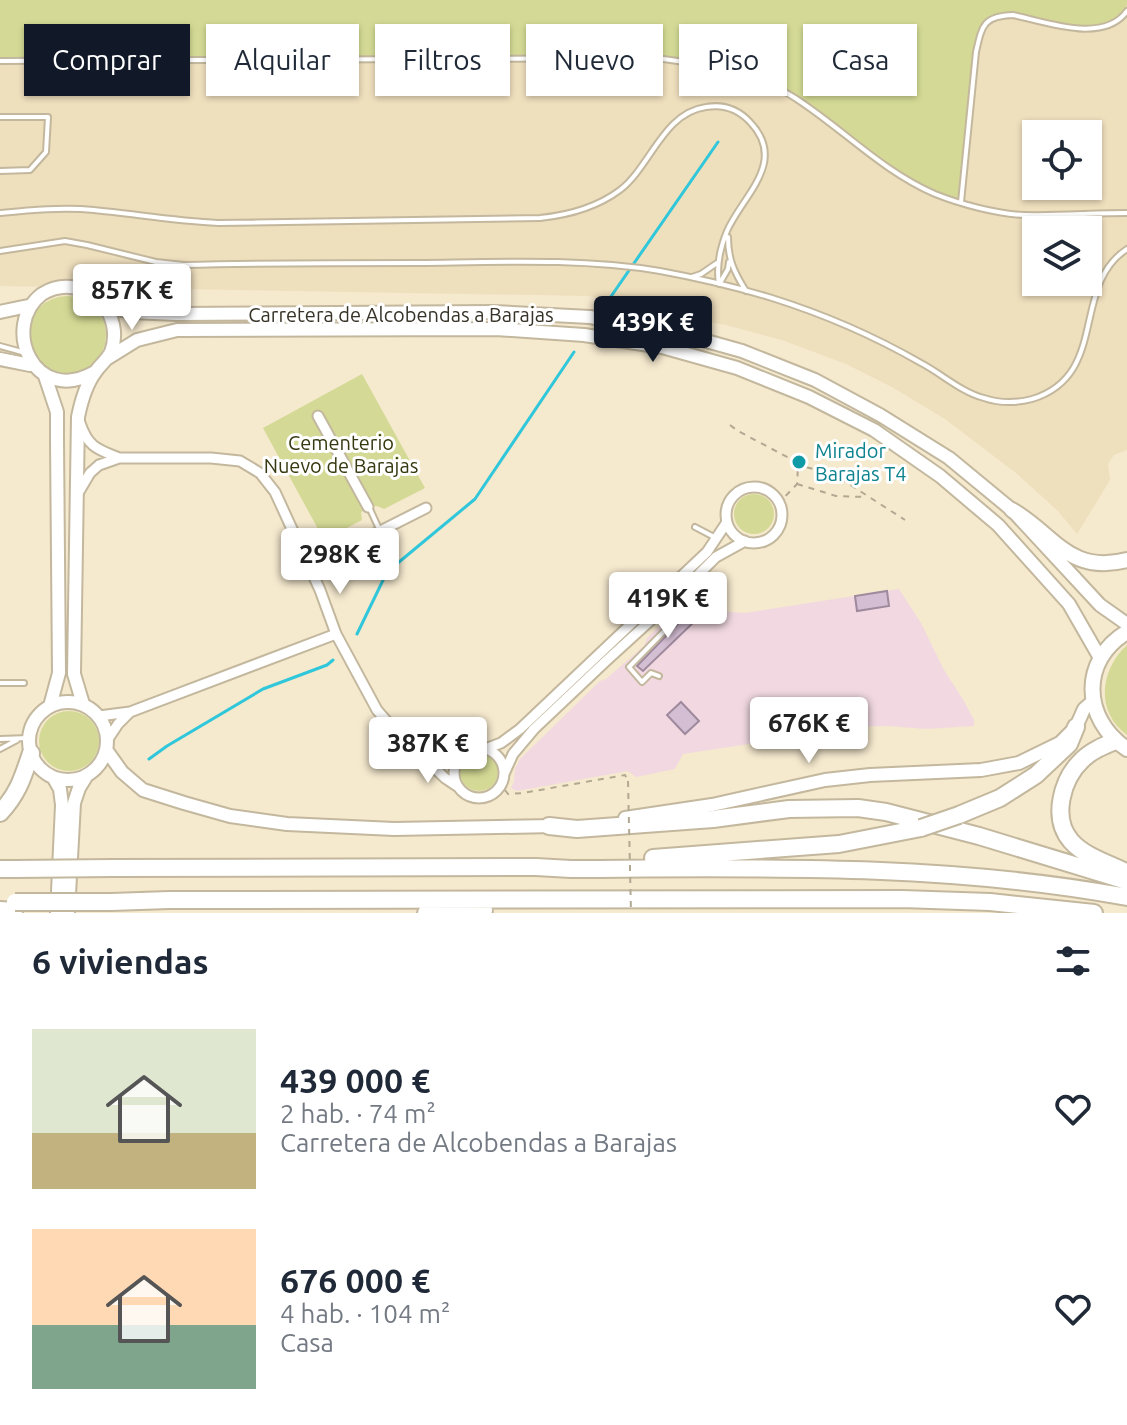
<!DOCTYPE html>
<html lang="es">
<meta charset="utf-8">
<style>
body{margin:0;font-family:Ubuntu,sans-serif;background:#f6f6f7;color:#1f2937;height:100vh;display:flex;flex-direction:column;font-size:30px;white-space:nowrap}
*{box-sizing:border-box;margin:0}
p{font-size:26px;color:#747a83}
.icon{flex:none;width:44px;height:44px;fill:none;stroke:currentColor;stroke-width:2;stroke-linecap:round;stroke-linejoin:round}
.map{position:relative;height:913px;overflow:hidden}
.details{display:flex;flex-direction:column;background:#fff;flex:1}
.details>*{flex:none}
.top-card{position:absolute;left:24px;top:24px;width:1080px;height:72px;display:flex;gap:16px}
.tools{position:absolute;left:1022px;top:120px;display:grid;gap:16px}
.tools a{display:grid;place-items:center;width:80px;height:80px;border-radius:0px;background:#fff;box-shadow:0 2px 6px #0004;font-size:40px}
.price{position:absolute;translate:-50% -68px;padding:0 18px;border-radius:8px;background:#fff;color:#222;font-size:26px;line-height:52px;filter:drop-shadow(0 2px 4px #0008)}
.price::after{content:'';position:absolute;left:50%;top:48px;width:24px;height:18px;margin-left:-12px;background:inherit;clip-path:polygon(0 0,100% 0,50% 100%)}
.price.selected{background:#111827;color:#fff}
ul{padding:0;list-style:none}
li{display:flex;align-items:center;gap:24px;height:200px;padding:0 32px}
li span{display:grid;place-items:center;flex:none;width:224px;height:160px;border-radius:0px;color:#555}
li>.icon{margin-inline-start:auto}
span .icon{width:96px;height:96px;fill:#fffc;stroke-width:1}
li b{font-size:34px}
h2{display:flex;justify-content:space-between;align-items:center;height:96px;padding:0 32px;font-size:34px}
.pill{padding:0 28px;border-radius:0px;background:#fff;box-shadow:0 2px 6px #0004;font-size:28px;line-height:72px}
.pill.selected{background:#111827;color:#fff}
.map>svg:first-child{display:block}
</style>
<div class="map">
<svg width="1127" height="913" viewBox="0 0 1127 913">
<rect width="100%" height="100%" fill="#f5e9ce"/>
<!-- industrial -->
<path fill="#f2d9e1" d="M 899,589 L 921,623 L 944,670 L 964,701 L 974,720 L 974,726 L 927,729 L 887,726 L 848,727 L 769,737 L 749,744 L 683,754 L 675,769 L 636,777 L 628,771 L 517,791 L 511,788 L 514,781 L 515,769 L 520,759 L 600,681 L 606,679 L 644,646 L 647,638 L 679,608 L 745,613 Z"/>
<!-- built -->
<path fill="#eedfbd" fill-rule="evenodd" d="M 0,0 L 1127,0 L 1127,450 L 1114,455 L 1108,464 L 1110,480 L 1077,534 L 1058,511 L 1016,473 L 945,419 L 892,387 L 846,364 L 782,340 L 726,325 L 650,312 L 589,296 L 0,286 ZM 1036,134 L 1088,134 L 1088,186 L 1036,186 ZM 1036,230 L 1088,230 L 1088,282 L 1036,282 Z"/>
<!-- green -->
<path fill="#d4da95" d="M 0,0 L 1127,0 C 1127,51 1045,19 1017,15 C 1007,14 995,19 985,22 L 976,52 L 961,202 C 916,188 878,162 840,132 C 824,120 808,105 791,96 C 748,73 703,64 656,58 L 0,61 Z
M28 335a39 39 0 1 1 78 0a39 39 0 1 1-78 0Z
M 362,374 L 425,488 L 384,509 C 376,504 367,504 361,513 L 362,520 L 324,540 L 263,428 Z
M734 514a20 20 0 1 1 40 0a20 20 0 1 1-40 0Z
M 1127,645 L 1127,735 C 1095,712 1100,670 1127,645 Z
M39 741a30 30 0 1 1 60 0a30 30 0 1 1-60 0Z
M460 772a19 19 0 1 1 38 0a19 19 0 1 1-38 0Z"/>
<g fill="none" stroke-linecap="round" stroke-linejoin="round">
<!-- stream -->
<path stroke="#30c7db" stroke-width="3" d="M 603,308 L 718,142
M 357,634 L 387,572 L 475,499 L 574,352
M 149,759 L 167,746 L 263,689 L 327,665 L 333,660"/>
</g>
<!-- building -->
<path fill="#d4bed3" stroke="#9e899d" stroke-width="2" d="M 887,591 L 889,606 L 857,611 L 855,596 Z
M 690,611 L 697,619 L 643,671 L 637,666 Z
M 681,702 L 699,721 L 685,734 L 667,715 Z"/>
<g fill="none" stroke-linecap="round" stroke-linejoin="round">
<defs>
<path id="lane" d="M 0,61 L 656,58 C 703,64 754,72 795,98 C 843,129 882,171 935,194 C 960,204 997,214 1024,215 C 1058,216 1093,213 1127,213
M 0,117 L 48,117 L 46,152 L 30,170 L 0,171
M 961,202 L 976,52 C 982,26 983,16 1013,15 C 1046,22 1104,44 1127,11
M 0,213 C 31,210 63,207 94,210 C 135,214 176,221 218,223 L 540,218 C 569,215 596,208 620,190 C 651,166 663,113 706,107 C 723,104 738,109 750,122 C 788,162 743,195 727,231 C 720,248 716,265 719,284
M 728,237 C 728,259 734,272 746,291
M 0,251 L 65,241 L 87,245 L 156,262 L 184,265 C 262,263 341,263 419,263 C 499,262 581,258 660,271 C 698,278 736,287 772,298 C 823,314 874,336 921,363 C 942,374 961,392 984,398 C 999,403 1017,403 1032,399 C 1110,375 1070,286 1127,249
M 692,277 L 701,274 L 717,263
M 720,283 L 728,269 L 729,262
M 0,346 L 22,352
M 369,507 L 380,531
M 695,527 L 714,537
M 659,676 L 651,673 L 642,682 L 629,667 L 676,619
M 0,683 L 24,683
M 0,739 L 29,738
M 0,749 L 17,740"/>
<path id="street" d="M 318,416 L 368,507
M 80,423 C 88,447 97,449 119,458
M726 515a28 28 0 1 1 56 0a28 28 0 1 1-56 0Z
M 77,495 L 90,473 L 99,465 L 119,458 L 211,458 L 240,461 L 260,473 L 275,492 L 320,590 L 336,634 L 377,710 L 403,740 L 424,758 L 445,778 L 457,786
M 309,567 L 426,508
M 99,716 L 130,712 L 336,634
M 108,739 L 118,724 L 130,712
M454 773a25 25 0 1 1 50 0a25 25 0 1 1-50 0Z
M 485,749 L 501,743 L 520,729 L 707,552 L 727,522
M 424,758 L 443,760 L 460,758
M 504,774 L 513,754 L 534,729 L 606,661 L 673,600 L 716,557 L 745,541"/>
<path id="secondary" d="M 106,307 L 132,312 L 176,314 L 494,312 L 590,317 L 667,330 L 742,351 L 815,380 L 880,415 L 949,458 L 1012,510 L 1100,605 L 1127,624
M 0,312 L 28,306
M 108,358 L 137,340 L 177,330 L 496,329 L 584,335 L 662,347 L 737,368 L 809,397 L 874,430 L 940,476 L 998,525 L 1069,604 L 1100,658
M 0,359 L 30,365
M 45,376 L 57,412 L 57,441 L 59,673 L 50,706
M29 741a39 39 0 1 1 78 0a39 39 0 1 1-78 0Z
M 83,704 L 74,674 L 78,417 C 81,402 86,384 96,371 C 101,364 107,360 111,352 C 120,328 108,299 84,290 C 70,285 55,286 42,294 C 0,326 34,407 95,372
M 107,751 L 122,772 L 143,790 L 184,803 L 230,816 L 287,824 L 394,829 L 555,826
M 53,777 L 60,789 L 62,805 L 57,913
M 625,818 L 712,805 L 825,780 L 870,775 L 981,770 L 1019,763 L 1060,743 L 1076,727 L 1084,709 L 1092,702
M 68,913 L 74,803 L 79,788 L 87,775"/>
<path id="primary" d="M 1012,510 C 1055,535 1069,575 1127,560
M 1127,632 C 1080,660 1082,719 1127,749"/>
<path id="highway" d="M 1115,741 C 1103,746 1091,751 1082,760 C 1062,779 1051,818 1071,841 C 1084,856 1107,863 1126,872
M 0,813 C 18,794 23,777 31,753
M 959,815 L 1000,798 L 1036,775 L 1069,744 L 1076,727
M 549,826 L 577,829 L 713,819 L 789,809 L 858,808 L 886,812 L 979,836 L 1127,881
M 653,858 L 839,844 L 921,828
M 113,868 L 536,867 L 571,869 C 756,868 944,863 1127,897
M 0,869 L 16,869
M 111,902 L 169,900 L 902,899 L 990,902 L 1094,913
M 0,910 L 14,911
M 426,913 L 484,910"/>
</defs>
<!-- lane casing -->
<use href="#lane" stroke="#c3b89e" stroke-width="8"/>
<!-- street casing -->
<use href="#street" stroke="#c3b89e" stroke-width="13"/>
<!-- secondary casing -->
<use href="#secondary" stroke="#c3b89e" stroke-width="16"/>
<!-- primary casing -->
<use href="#primary" stroke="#c3b89e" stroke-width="18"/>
<!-- highway casing -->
<use href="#highway" stroke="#c3b89e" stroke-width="20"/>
<!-- path -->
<path stroke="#b2a993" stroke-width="2" stroke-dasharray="6 6" stroke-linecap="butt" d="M 730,425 L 738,431 L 791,459 L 798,467 L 797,484 L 779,503
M 795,464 L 835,475 L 905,520
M 797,484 L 836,496 L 865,497
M 505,790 L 508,794 L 523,793 L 625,775 L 628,781"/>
<!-- lane -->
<use href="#lane" stroke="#fff" stroke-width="4"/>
<!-- street -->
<use href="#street" stroke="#fff" stroke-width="9"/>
<!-- secondary -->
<use href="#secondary" stroke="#fff" stroke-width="12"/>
<!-- primary -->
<use href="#primary" stroke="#fff" stroke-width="14"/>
<!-- highway -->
<use href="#highway" stroke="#fff" stroke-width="16"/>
<defs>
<path id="highway-bridge" d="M 921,828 L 959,815
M 16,869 L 113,868
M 15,902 L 111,902"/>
</defs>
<!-- highway-bridge casing -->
<use href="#highway-bridge" stroke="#c3b89e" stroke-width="20" stroke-linecap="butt"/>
<!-- path-bridge -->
<path stroke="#b2a993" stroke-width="2" stroke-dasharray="6 6" stroke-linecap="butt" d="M 628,781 L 631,913"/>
<!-- highway-bridge -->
<use href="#highway-bridge" stroke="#fff" stroke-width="16"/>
</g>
<!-- markers -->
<circle fill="#0f9aa8" stroke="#fff" stroke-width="3" cx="799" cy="462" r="8"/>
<g text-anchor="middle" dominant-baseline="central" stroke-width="6" stroke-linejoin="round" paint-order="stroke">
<!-- street labels -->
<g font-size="20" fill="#363227" stroke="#fff">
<text x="401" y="314">Carretera de Alcobendas a Barajas</text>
</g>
<!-- park labels -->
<g font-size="20" fill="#36380f" stroke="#fff">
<text x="341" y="442">Cementerio<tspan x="341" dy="23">Nuevo de Barajas</tspan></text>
</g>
<!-- culture labels -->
<g font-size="20" fill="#0d838f" stroke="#fff" text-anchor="start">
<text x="815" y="450">Mirador<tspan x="815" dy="23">Barajas T4</tspan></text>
</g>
</g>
</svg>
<div class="tools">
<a><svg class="icon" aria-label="locate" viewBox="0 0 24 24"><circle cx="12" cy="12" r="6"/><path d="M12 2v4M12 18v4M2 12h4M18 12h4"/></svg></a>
<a><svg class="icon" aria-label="layers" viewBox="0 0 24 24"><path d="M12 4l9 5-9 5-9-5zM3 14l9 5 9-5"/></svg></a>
</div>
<b class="price" style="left:132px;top:332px">857K €</b>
<b class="price selected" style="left:653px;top:364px">439K €</b>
<b class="price" style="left:340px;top:596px">298K €</b>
<b class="price" style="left:668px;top:640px">419K €</b>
<b class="price" style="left:809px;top:765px">676K €</b>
<b class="price" style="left:428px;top:785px">387K €</b>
<div class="top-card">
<a class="pill selected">Comprar</a>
<a class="pill">Alquilar</a>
<a class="pill">Filtros</a>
<a class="pill">Nuevo</a>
<a class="pill">Piso</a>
<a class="pill">Casa</a>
</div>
</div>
<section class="details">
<h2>6 viviendas<svg class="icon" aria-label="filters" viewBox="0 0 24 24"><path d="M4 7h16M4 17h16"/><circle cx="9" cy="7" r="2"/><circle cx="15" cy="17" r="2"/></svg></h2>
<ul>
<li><span style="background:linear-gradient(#dfe7d0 65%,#c2b280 0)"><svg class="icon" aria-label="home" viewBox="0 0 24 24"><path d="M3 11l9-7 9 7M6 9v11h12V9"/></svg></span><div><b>439 000 €</b><p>2 hab. · 74 m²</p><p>Carretera de Alcobendas a Barajas</p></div><svg class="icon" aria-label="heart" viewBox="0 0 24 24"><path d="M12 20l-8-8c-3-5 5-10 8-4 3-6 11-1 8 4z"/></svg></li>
<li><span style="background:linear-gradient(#ffd9b3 60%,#7fa58c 0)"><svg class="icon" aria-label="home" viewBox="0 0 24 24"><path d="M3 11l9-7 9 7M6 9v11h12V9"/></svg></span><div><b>676 000 €</b><p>4 hab. · 104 m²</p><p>Casa</p></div><svg class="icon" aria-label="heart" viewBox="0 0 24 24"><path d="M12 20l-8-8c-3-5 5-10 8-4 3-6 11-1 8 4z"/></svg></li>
</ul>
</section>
